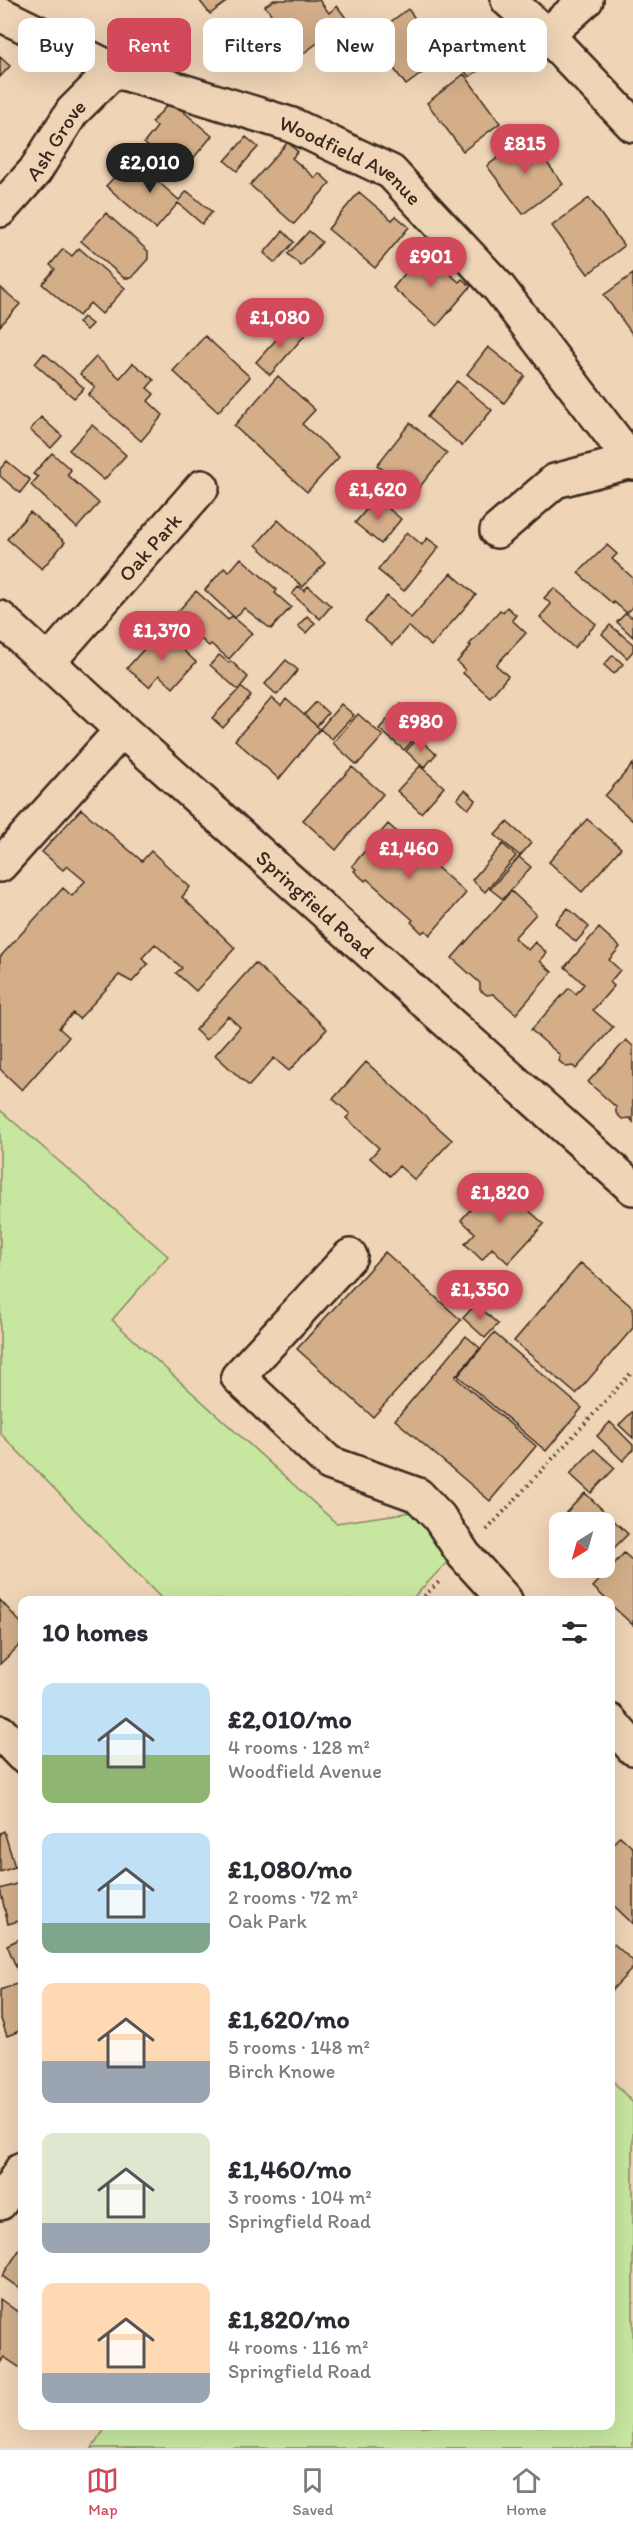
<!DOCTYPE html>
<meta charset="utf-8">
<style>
body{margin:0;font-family:Itim,sans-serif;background:#f2f2f3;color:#2b2b33;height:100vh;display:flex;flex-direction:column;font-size:22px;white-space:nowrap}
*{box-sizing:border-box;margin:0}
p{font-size:20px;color:#7c7c81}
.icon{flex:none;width:33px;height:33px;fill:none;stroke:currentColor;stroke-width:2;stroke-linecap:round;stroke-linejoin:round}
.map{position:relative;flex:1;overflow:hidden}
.panel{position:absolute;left:18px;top:1596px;width:597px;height:834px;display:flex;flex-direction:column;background:#fff;border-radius:12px;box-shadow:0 6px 24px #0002}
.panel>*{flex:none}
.hud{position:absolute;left:18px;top:18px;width:597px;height:54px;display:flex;gap:12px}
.needle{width:39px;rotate:217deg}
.buttons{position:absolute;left:549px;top:1512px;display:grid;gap:12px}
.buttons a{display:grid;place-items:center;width:66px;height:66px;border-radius:12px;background:#fff;box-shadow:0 6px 24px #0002;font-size:30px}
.price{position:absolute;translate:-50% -51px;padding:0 14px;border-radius:21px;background:#d1495b;color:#fff;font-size:20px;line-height:39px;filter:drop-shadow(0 2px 3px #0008)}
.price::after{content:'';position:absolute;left:50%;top:36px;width:18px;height:14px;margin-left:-9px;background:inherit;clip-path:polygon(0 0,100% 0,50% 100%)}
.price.selected{background:#222;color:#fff}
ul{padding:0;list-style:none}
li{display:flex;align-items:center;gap:18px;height:150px;padding:0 24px}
li span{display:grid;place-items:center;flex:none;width:168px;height:120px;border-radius:12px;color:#555}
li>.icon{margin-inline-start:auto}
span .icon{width:72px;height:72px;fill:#fffc;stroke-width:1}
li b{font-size:26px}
h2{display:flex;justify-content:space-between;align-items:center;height:72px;padding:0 24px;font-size:26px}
.tag{padding:0 21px;border-radius:12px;background:#fff;box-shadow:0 6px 24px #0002;font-size:21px;line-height:54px}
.tag.selected{background:#d1495b;color:#fff}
.dock{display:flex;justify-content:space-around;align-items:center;height:84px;border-top:2px solid #e1e1e2;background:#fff;font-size:16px;color:#7c7c81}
.dock a{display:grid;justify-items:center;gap:3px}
.dock .selected{color:#d1495b}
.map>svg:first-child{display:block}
</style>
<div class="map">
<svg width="633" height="2448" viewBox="0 0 633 2448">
<rect width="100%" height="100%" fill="#efd4b6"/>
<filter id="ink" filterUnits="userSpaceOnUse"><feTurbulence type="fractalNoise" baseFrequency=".0167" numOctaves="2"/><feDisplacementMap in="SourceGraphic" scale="12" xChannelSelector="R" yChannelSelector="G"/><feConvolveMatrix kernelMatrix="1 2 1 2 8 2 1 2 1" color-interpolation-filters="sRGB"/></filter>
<g filter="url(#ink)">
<!-- green -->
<path fill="#c7e7a0" stroke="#81885f" stroke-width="1.5" d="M 0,1110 L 168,1256 L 112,1320 L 336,1523 L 412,1512 L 452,1557 L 411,1600 L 163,1600 L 0,1433 Z
M 611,2079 L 633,2103 L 633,2448 L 92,2448 L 107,2426 L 610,2426 Z"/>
<!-- building -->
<path fill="#d3ae89" stroke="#3b2a1e" stroke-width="1.5" d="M 199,0 L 229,0 L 210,14 Z
M 274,0 L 319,0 L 329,13 L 337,6 L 346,18 L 338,25 L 339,27 L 301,55 L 265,6 Z
M 408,9 L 444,57 L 406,85 L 370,37 Z
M 472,34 L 492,61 L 469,77 L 450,51 Z
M 0,57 L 10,66 L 0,77 Z
M 464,74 L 500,123 L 463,151 L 427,103 Z
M 171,101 L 212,136 L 180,174 L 144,143 L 157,127 L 152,122 Z
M 527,136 L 563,184 L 523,214 L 487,166 Z
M 246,137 L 258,147 L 237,171 L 225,161 Z
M 288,142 L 298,152 L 292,158 L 315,178 L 319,173 L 330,183 L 294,224 L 250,185 Z
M 122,153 L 130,160 L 131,158 L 179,200 L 187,191 L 212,212 L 202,224 L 178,203 L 156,229 L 106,186 L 120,171 L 112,164 Z
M 359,192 L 392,220 L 396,216 L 409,227 L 375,268 L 328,229 Z
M 589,198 L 624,246 L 588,274 L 552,226 Z
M 106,213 L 148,251 L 148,259 L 131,278 L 124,278 L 81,241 Z
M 283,231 L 294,242 L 275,263 L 264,253 Z
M 309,231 L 322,242 L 301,266 L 288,254 Z
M 427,247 L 440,258 L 436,262 L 459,282 L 462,279 L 471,286 L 437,326 L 393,288 Z
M 79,248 L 125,288 L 102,314 L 90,303 L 79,316 L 42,284 L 55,269 L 50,265 L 63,249 L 72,256 Z
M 633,274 L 633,335 L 604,295 Z
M 0,287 L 20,304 L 0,326 Z
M 309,310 L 318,318 L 308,329 L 298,321 Z
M 83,317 L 92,324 L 86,330 L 78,323 Z
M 291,323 L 305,335 L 270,375 L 256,362 Z
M 205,336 L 250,377 L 218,412 L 173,371 Z
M 488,347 L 525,376 L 504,403 L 467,374 Z
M 44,353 L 84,388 L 74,398 L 35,364 Z
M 96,357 L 120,378 L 133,363 L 154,380 L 147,388 L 154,394 L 148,401 L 163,415 L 141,441 L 88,395 L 95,387 L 80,374 Z
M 278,376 L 315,410 L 302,424 L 339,457 L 307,492 L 234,426 Z
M 457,381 L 492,410 L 462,446 L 427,417 Z
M 41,417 L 62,436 L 51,448 L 30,430 Z
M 410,423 L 447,453 L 414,494 L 377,465 Z
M 92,425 L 126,455 L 104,480 L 69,450 Z
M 52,453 L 71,470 L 67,475 L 99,503 L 77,528 L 31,485 L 38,477 L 33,474 Z
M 7,461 L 30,480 L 20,493 L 0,476 L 0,469 Z
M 376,498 L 401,519 L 381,544 L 355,523 Z
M 30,512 L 65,542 L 42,569 L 7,539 Z
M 278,520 L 325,563 L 303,587 L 256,545 Z
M 407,532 L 422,545 L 427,538 L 439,547 L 404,591 L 378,570 Z
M 607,545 L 617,554 L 612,559 L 633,578 L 633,607 L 627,613 L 614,602 L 613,604 L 578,573 Z
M 241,558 L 277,590 L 275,593 L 291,607 L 271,629 L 244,608 L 235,618 L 205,590 L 224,568 L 229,572 Z
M 451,573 L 476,595 L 431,646 L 408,626 L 392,645 L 365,621 L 387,596 L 411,618 Z
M 299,586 L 304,591 L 308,586 L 331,606 L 320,619 L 292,594 Z
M 554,588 L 596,624 L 574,648 L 540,617 L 551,604 L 544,598 Z
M 196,591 L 228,620 L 232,616 L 252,633 L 229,659 L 211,644 L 209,646 L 174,616 Z
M 507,607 L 516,615 L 512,620 L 526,633 L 496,665 L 508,676 L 490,697 L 463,673 L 465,670 L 457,662 L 471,646 L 469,645 L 500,610 L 503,612 Z
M 626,613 L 631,617 L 633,615 L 633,637 L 617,622 Z
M 307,616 L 315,623 L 306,633 L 298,626 Z
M 610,625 L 633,644 L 633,651 L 627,658 L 602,634 Z
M 161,630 L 196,662 L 173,688 L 159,675 L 149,687 L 127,668 Z
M 219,655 L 229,663 L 231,661 L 248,677 L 238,690 L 210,665 Z
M 613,655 L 623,664 L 614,674 L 604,665 Z
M 286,660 L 298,670 L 277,695 L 265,684 Z
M 241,687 L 251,696 L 223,728 L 212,718 Z
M 272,698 L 281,706 L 286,699 L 320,729 L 279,779 L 235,740 Z
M 316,702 L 328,713 L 317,726 L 304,715 Z
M 341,704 L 354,715 L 332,739 L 320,729 Z
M 401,704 L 426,726 L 404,750 L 379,729 Z
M 358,714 L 383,736 L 357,765 L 333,743 Z
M 418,738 L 436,754 L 424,768 L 406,751 Z
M 633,764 L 633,821 L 605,796 Z
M 420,766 L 444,787 L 421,813 L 397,791 Z
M 352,767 L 383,794 L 336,850 L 303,820 Z
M 465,790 L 476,800 L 468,809 L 457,799 Z
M 81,809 L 142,861 L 151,851 L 190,887 L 182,897 L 235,948 L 196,991 L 176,973 L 182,968 L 155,944 L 142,958 L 148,964 L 132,982 L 119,975 L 79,1019 L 73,1013 L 59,1028 L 69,1037 L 22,1090 L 0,1069 L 0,957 L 63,888 L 72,896 L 85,881 L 67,866 L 63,870 L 42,852 Z
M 587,819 L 621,848 L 582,892 L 549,862 Z
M 507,822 L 531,843 L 520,856 L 495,835 Z
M 388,824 L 466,893 L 430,935 L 425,930 L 422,933 L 411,922 L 413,920 L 367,879 L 365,881 L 354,871 L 356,869 L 352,866 Z
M 503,844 L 516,856 L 485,892 L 472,880 Z
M 519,857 L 531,867 L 503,899 L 490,889 Z
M 511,891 L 536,914 L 514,938 L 528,950 L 535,942 L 547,953 L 540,961 L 552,972 L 516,1014 L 493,994 L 487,995 L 480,990 L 480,983 L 452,958 Z
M 568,908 L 589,927 L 576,942 L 555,923 Z
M 599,928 L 620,947 L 609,960 L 620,970 L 610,982 L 614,986 L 593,1010 L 613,1027 L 576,1069 L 573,1066 L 566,1067 L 559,1061 L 560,1055 L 531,1030 L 569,988 L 576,994 L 584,984 L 565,967 Z
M 255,963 L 327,1029 L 289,1071 L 274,1058 L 249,1086 L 215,1055 L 240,1027 L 228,1016 L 206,1040 L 195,1030 Z
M 626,1040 L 633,1046 L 633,1122 L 630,1118 L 622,1119 L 616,1113 L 616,1107 L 588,1082 Z
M 366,1062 L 452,1140 L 415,1180 L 399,1166 L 390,1176 L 370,1158 L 379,1148 L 346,1118 L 350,1114 L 333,1099 Z
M 496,1181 L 544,1224 L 508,1263 L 492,1248 L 482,1260 L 465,1244 L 475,1233 L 461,1220 Z
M 385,1252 L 461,1320 L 373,1417 L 297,1349 Z
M 581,1263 L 633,1308 L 633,1328 L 576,1394 L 514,1341 Z
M 476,1304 L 498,1324 L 485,1338 L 463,1318 Z
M 494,1333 L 582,1408 L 546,1451 L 458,1376 Z
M 466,1336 L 480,1348 L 455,1377 L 536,1446 L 490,1501 L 395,1420 Z
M 633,1411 L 633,1438 L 619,1425 Z
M 610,1422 L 633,1445 L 633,1450 L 623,1461 L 597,1436 Z
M 594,1449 L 615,1468 L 591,1493 L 570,1474 Z
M 585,1493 L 628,1534 L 604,1558 L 604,1522 L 560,1522 L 560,1533 L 553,1526 Z
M 624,1553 L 633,1561 L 633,1625 L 610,1604 L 610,1600 L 607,1600 L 593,1587 Z
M 0,1600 L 22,1624 L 22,1643 L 0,1664 Z
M 4,1831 L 15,1867 L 0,1872 L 0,1833 Z
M 620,1836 L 633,1848 L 633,1924 L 612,1904 L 610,1907 L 610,1847 Z
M 22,1882 L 22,1920 L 8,1924 L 0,1889 Z
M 22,1938 L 22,1979 L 21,1979 L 7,1945 Z
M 614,1944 L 633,1961 L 633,1968 L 612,1990 L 610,1988 L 610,1947 Z
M 22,1982 L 22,2030 L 7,2036 L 0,2016 L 0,1990 Z
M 22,2246 L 22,2290 L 2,2276 Z
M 0,2299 L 22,2315 L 22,2369 L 4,2357 L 0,2363 Z"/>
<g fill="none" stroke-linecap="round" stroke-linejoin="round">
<defs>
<g id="minor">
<path d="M 508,0 L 547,35 L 633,125"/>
<path id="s1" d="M 0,14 L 114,70 L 292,125 L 391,172 L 499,288 L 633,463"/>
<path d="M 547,35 L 586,0"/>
<path id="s2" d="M 0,210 L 35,171 L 72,112 L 114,70"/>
<path d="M 497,531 L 555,481 L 632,461"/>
<path id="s3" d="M 0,618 L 122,730 L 633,1188"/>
<path id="s4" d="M 49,661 L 202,487"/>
<path d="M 0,865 L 122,730"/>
<path d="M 350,1256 L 238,1377 L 329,1463 L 418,1495 L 439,1517 L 464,1555 L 505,1600"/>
<path d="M 610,1721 L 633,1748"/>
<path d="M 0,1732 L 22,1755"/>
<path d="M 0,2203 L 22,2169"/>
</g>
</defs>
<!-- minor casing -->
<use href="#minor" stroke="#3b2a1e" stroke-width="38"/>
<!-- path -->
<path stroke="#3b2a1e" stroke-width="4" stroke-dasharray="1.5 4.5" stroke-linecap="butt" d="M 487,1530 L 633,1371
M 420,1600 L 441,1580"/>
<!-- minor -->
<use href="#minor" stroke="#efd4b6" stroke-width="33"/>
</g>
</g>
<g text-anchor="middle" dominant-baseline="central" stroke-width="4.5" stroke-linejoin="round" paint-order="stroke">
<!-- street labels -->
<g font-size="21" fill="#3b2a1e" stroke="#efd4b6">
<text stroke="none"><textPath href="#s2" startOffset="90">Ash Grove</textPath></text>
<text stroke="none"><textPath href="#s1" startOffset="382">Woodfield Avenue</textPath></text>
<text stroke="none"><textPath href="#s4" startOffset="152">Oak Park</textPath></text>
<text stroke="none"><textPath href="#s3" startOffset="426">Springfield Road</textPath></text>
</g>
</g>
</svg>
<div class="buttons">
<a><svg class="needle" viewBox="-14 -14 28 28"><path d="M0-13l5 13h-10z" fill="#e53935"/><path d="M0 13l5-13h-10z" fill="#7c7c81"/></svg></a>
</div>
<b class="price" style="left:525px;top:175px">£815</b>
<b class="price selected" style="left:150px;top:194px">£2,010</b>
<b class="price" style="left:431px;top:288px">£901</b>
<b class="price" style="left:280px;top:349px">£1,080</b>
<b class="price" style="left:378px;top:521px">£1,620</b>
<b class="price" style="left:162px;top:662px">£1,370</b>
<b class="price" style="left:421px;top:753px">£980</b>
<b class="price" style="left:409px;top:880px">£1,460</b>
<b class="price" style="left:500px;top:1224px">£1,820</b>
<b class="price" style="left:480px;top:1321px">£1,350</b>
<div class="hud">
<a class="tag">Buy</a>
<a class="tag selected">Rent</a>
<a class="tag">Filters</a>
<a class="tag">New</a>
<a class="tag">Apartment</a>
</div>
<section class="panel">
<h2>10 homes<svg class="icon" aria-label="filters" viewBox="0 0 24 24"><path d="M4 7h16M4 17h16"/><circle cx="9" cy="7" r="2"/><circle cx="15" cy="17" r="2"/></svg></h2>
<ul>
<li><span style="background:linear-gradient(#bfe0f5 60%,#8fb573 0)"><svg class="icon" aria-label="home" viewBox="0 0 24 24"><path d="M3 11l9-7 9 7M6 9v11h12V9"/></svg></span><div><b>£2,010/mo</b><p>4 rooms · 128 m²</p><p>Woodfield Avenue</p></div></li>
<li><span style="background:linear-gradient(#bfe0f5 75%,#7fa58c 0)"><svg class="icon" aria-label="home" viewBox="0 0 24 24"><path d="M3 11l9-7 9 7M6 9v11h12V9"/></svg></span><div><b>£1,080/mo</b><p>2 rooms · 72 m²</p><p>Oak Park</p></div></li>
<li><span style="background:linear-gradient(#ffd9b3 65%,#9aa5b1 0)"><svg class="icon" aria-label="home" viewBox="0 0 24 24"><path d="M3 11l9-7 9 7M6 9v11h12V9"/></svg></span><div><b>£1,620/mo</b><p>5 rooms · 148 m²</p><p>Birch Knowe</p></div></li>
<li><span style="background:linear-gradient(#dfe7d0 75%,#9aa5b1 0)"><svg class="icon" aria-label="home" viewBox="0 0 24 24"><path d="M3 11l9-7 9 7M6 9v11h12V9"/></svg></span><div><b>£1,460/mo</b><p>3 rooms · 104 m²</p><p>Springfield Road</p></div></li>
<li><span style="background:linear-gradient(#ffd9b3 75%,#9aa5b1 0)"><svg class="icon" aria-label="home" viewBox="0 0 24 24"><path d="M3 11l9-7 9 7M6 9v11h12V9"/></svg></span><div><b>£1,820/mo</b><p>4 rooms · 116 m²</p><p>Springfield Road</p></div></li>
</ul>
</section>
</div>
<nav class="dock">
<a class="selected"><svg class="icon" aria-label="map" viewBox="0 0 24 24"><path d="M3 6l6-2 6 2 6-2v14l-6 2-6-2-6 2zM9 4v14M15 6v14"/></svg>Map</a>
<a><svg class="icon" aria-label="saved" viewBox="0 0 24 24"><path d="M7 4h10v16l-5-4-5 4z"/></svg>Saved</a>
<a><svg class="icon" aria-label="home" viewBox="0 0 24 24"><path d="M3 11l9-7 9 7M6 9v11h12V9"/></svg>Home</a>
</nav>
